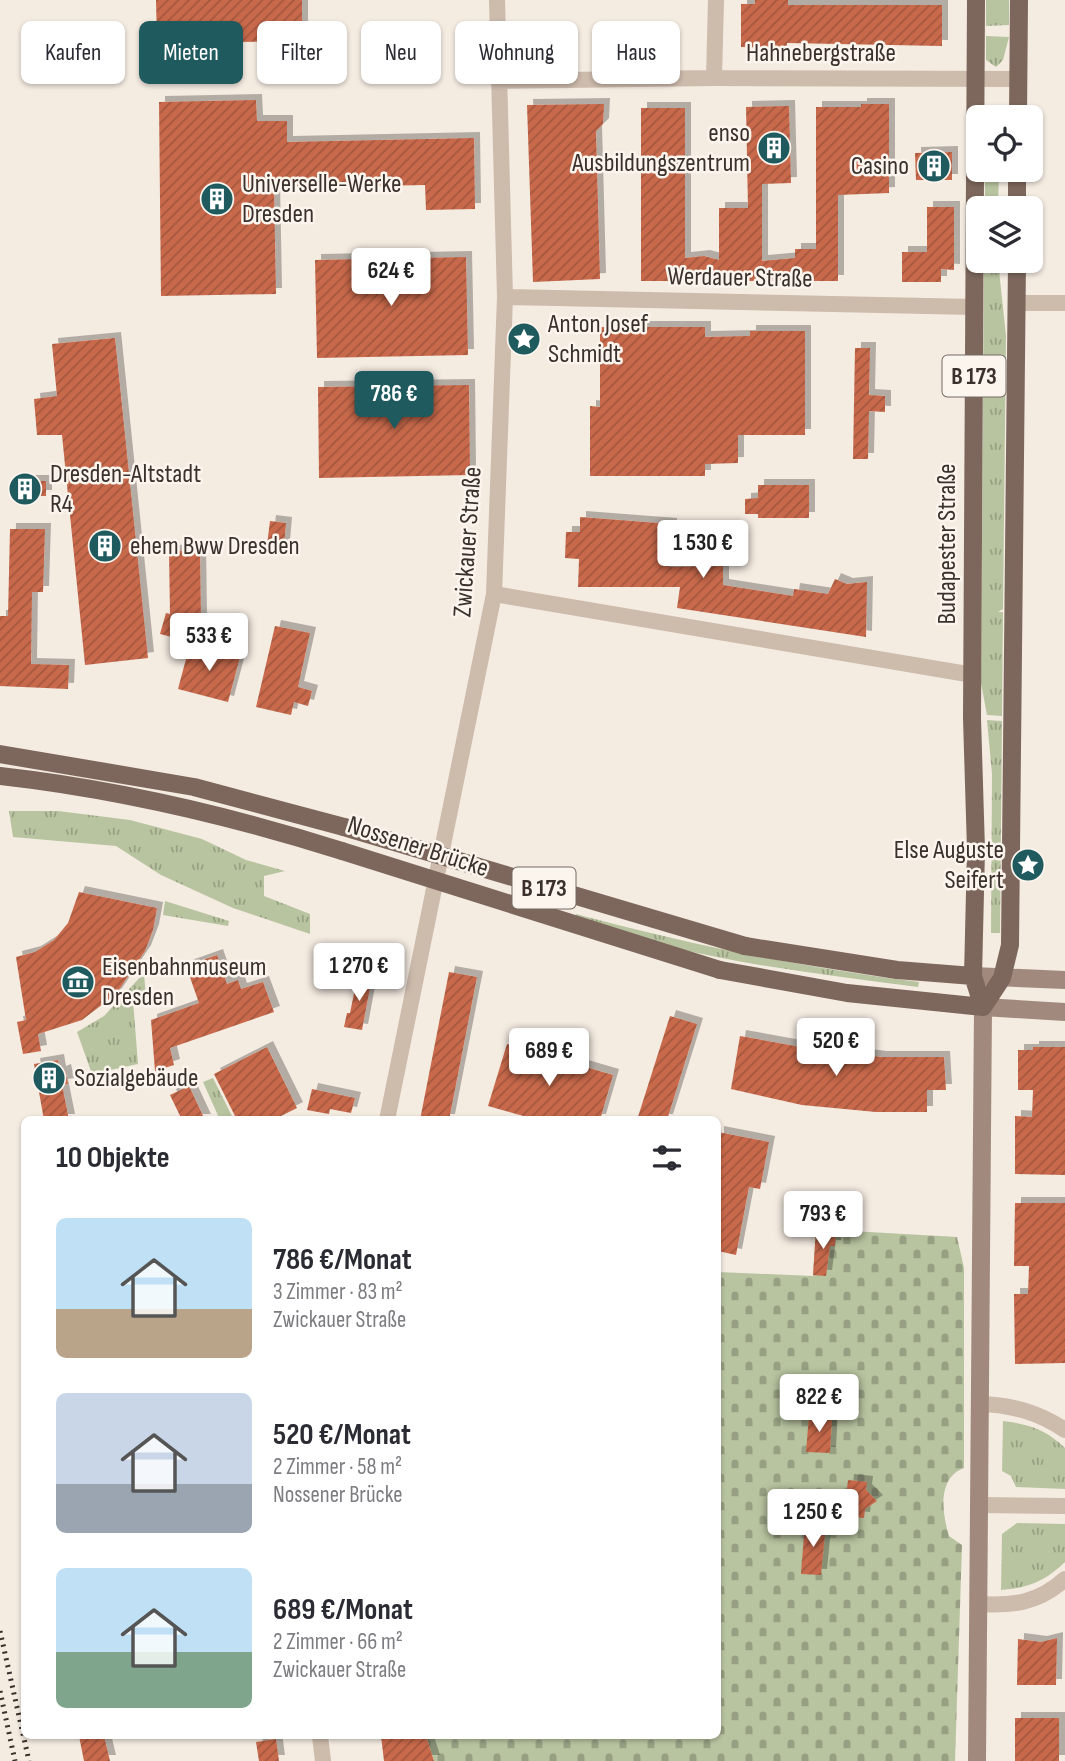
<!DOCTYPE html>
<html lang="de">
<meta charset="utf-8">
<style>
body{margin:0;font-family:"Sofia Sans Condensed",sans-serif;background:#f7f7f7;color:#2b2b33;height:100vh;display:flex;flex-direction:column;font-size:26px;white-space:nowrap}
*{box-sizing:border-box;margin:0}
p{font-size:23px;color:#7c7c81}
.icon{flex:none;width:38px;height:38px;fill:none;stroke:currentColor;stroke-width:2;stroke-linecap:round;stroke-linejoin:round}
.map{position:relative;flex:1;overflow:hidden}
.details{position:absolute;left:21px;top:1116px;width:700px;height:623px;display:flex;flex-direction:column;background:#fff;border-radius:10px;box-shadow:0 2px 5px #0004}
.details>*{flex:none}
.hud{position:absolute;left:21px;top:21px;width:700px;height:63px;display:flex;gap:14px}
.fabs{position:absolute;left:966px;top:105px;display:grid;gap:14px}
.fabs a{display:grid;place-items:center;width:77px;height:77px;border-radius:10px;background:#fff;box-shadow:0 2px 5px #0004;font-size:35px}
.price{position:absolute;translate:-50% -60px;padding:0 16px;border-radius:7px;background:#fff;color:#222;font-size:23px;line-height:46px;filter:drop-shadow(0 2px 4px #0008)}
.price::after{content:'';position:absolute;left:50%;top:42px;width:21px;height:16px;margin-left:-10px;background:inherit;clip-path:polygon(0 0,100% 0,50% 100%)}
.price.current{background:#1f5a5e;color:#fff}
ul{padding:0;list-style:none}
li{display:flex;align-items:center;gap:21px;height:175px;padding:0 35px}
li span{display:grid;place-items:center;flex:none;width:196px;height:140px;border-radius:10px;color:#555}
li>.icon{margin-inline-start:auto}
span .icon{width:84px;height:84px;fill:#fffc;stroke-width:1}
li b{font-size:30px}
h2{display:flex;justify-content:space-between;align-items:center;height:84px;padding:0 35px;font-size:30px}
.chip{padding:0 24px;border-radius:10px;background:#fff;box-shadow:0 2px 5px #0004;font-size:24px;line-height:63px}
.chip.current{background:#1f5a5e;color:#fff}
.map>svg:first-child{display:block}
</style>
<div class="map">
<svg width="1065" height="1761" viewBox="0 0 1065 1761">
<defs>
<pattern id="grass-tufts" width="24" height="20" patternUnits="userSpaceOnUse" patternTransform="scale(1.75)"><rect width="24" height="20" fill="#b8c4a0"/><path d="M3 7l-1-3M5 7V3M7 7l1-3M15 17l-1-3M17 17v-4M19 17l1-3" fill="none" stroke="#97a083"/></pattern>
<pattern id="cemetery-stones" width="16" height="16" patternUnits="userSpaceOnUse" patternTransform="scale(1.75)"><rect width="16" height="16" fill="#b8c4a0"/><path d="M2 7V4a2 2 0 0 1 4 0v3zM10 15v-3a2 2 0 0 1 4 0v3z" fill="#97a083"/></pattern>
<pattern id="building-hatch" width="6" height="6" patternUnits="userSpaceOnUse" patternTransform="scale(1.75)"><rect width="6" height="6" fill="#c8694b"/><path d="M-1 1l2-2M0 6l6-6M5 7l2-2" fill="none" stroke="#a4573f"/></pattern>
<filter id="shadow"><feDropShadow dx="6" dy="-6" stdDeviation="0" flood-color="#0004"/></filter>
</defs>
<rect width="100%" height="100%" fill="#f4ebe1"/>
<!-- grass -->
<path fill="url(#grass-tufts)" d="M 986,0 L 1009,0 L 1009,25 L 986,26 Z
M 986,36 L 1009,37 L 1003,60 L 996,67 L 986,60 Z
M 985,170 L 999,170 L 998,208 L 985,208 Z
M 984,261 L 998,261 L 1006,336 L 1003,609 L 998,612 L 1003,612 L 1002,716 L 987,715 L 981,683 Z
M 987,720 L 1002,721 L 1000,933 L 991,933 L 992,774 Z
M 9,811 L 58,811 L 130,820 L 202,839 L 246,860 L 285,871 L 264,876 L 264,896 L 310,914 L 310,934 L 233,908 L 161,875 L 116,846 L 13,837 Z
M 165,901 L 229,921 L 228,926 L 163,915 Z
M 576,914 C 690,945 803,967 919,982 L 918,987 C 833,976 746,966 663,945 C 633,938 604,926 575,917 Z
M 144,973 L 146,998 L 133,1001 L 138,1064 L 92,1074 L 77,1032 L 104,1016 Z
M 213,1078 L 234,1120 L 220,1120 L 203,1082 Z
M 1003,1421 C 1028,1424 1047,1430 1065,1448 L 1065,1489 L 1016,1487 L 1011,1476 L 1002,1471 Z
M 1017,1523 L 1065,1524 L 1065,1562 C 1045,1581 1029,1588 1001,1590 L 1002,1534 Z"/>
<!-- cemetery -->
<path fill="url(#cemetery-stones)" d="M 816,1229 L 957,1237 L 964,1268 L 964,1468 C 937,1478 942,1513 949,1536 L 962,1545 L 955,1761 L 434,1761 L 426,1736 L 718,1736 L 718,1272 L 813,1276 Z"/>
<!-- building -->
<path fill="url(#building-hatch)" filter="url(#shadow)" d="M 156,0 L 302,0 L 302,41 L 157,43 Z
M 755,0 L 788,0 L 788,5 L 942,5 L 942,46 L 787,43 L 787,46 L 772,48 L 741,47 L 741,4 L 755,4 Z
M 256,100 L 257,121 L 287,121 L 287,142 L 474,138 L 475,209 L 426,210 L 425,185 L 274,188 L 276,294 L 161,296 L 159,102 Z
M 604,104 L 603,124 L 596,131 L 600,279 L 533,282 L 527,105 Z
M 861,104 L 889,104 L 889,193 L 838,195 L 838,281 L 641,281 L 641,108 L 685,108 L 685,258 L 704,256 L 719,260 L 719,208 L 748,208 L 746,107 L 789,106 L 791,183 L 762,184 L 762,261 L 795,258 L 795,249 L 816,249 L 816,107 L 861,107 Z
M 952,152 L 952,180 L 916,180 L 915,153 Z
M 927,207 L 954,207 L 954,270 L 941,269 L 941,282 L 902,282 L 902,252 L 927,252 Z
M 466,257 L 468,355 L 317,358 L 315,260 Z
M 600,327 L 705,327 L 705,337 L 750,336 L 750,331 L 805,331 L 805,435 L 738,435 L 738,463 L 705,464 L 705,476 L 590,476 L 590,406 L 600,407 Z
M 115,338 L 148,658 L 85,665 L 62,435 L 37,435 L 34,399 L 57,396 L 52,344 Z
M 855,348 L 870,348 L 869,395 L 885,396 L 885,412 L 869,411 L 868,459 L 853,459 Z
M 469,385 L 470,475 L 319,478 L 318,387 Z
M 21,481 L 46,481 L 46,496 L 21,496 Z
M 758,485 L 809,485 L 809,518 L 758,518 L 758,514 L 745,514 L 745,499 L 758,498 Z
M 580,517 L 671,524 L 670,567 L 723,566 L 723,585 L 793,596 L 794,589 L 828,594 L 835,579 L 847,584 L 867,582 L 866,637 L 677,608 L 680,587 L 578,587 L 579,559 L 565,558 L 566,532 L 580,532 Z
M 270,521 L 286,523 L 284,546 L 267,545 Z
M 10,529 L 45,529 L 43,592 L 32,592 L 31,664 L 69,665 L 68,689 L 0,686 L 0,616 L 8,616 Z
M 200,550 L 201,621 L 195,643 L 160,634 L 166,613 L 170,614 L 169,551 Z
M 275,626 L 310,633 L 298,687 L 312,691 L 308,706 L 294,702 L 291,715 L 256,707 Z
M 190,644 L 240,657 L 228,702 L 178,689 Z
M 79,892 L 157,908 L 153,930 L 145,951 L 116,994 L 82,1020 L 38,1034 L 41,1051 L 23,1054 L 17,1022 L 26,1020 L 16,957 L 35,952 L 54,940 L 68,923 Z
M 217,955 L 227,984 L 238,980 L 241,989 L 263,982 L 274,1012 L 170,1048 L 174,1065 L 155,1071 L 151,1020 L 199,1003 L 186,966 Z
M 449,972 L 477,977 L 449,1120 L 420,1120 Z
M 358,974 L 372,977 L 362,1030 L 344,1027 L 347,1013 L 350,1013 Z
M 670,1016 L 697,1024 L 667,1120 L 637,1120 Z
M 740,1036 L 806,1048 L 881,1057 L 944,1057 L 946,1090 L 927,1090 L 927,1112 L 876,1112 L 802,1105 L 731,1089 Z
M 507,1044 L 613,1075 L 600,1120 L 538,1120 L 488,1106 Z
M 267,1047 L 297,1108 L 273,1120 L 237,1120 L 214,1074 Z
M 1033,1047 L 1065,1047 L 1065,1175 L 1015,1174 L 1015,1116 L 1032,1117 L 1033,1090 L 1018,1090 L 1018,1050 L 1033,1050 Z
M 58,1060 L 60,1072 L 65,1070 L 68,1084 L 62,1085 L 69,1120 L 44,1120 L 34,1064 Z
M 189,1086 L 205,1120 L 182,1120 L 170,1095 Z
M 312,1089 L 355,1098 L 351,1113 L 330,1109 L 329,1114 L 307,1110 Z
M 718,1132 L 769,1142 L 760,1189 L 749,1187 L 736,1255 L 718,1251 Z
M 1015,1203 L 1065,1203 L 1065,1363 L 1015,1364 L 1014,1294 L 1028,1294 L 1029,1266 L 1014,1266 Z
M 816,1229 L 836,1231 L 835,1246 L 830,1246 L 826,1276 L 813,1275 Z
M 809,1415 L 832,1417 L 830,1453 L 806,1452 Z
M 848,1480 L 867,1482 L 866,1490 L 877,1501 L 865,1509 L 864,1518 L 844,1516 Z
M 805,1522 L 826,1524 L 821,1575 L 801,1574 Z
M 1057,1638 L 1056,1685 L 1017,1685 L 1018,1639 L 1041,1642 Z
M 1015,1718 L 1059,1718 L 1059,1761 L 1015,1761 Z
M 79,1736 L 104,1736 L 110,1761 L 84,1761 Z
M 381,1736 L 426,1736 L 434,1761 L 384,1761 Z
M 276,1739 L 279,1761 L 259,1761 L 256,1742 Z"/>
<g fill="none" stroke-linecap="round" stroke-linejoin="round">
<!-- street -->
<path stroke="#cdbbac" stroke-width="16" d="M 714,78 L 716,0
M 498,81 L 714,78 L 1018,79
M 505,297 L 974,307
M 1017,303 L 1065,303
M 494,594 L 973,675
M 387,1120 L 494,594 L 505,297 L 497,0
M 980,1404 C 1012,1405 1038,1412 1065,1430
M 979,1505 L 1065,1506
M 978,1604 C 1013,1606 1039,1603 1065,1579
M 320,1736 L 323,1761"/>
<!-- secondary -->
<path stroke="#a18a7d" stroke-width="18" d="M 973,976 L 1065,980
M 977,1761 L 983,1007 L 1065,1012"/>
<!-- primary -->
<path stroke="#7d675c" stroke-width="18" d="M 976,0 L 972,718 L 976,850 L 973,976 L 983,1007
M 1018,117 L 1019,0
M 1017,208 L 1017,170
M 0,754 L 194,787 L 344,827
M 0,776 C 116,789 231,816 342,851
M 745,946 L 897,970 L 973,976
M 720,970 L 847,993 L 983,1007
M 983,1007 L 1002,978 L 1010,945 L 1017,261"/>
<!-- rail -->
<path stroke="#3b302b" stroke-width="5" stroke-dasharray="2 5" stroke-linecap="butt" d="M 0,1631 L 29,1761
M 0,1691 L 15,1761"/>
<!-- primary-bridge -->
<path stroke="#7d675c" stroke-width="18" d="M 344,827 L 745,946
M 342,851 L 720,970"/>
</g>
<!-- icons -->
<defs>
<symbol id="building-disc" viewBox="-11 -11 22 22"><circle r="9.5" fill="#1f5a5e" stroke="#fbf5ee"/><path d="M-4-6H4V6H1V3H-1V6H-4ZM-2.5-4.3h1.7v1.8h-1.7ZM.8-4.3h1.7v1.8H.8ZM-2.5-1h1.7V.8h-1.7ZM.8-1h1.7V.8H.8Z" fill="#fff"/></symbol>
<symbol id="sight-disc" viewBox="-11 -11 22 22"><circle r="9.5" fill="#1f5a5e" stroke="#fbf5ee"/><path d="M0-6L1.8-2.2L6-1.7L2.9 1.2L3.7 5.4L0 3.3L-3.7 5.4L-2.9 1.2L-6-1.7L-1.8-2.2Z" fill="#fff"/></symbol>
<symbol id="museum-disc" viewBox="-11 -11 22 22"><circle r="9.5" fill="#1f5a5e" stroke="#fbf5ee"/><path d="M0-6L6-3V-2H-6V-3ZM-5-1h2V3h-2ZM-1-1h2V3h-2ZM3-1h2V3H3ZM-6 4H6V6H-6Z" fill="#fff"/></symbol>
</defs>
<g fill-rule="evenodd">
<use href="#building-disc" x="755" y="129" width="38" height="38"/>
<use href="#building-disc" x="915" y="147" width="38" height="38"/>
<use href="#building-disc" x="198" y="180" width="38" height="38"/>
<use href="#sight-disc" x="505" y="320" width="38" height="38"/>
<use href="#building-disc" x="6" y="470" width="38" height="38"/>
<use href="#building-disc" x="86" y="527" width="38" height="38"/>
<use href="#sight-disc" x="1009" y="846" width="38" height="38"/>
<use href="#museum-disc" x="59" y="963" width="38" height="38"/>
<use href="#building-disc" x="30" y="1059" width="38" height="38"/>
</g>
<g text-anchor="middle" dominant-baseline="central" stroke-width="5" stroke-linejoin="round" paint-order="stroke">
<!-- shield labels -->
<g fill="#fbf5ee" stroke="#756b66" stroke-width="2">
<rect x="942.5" y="355.5" width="63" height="41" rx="5"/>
<rect x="512.5" y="867.5" width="63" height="41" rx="5"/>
</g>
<g font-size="24" font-weight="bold" fill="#3b302b">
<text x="974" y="376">B 173</text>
<text x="544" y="888">B 173</text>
</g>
<!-- street labels -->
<g font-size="26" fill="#3b302b" stroke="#fbf5ee">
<text x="821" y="53">Hahnebergstraße</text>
<text transform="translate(740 278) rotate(1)">Werdauer Straße</text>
<text transform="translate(468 542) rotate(-86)">Zwickauer Straße</text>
<text transform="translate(947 544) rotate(-90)">Budapester Straße</text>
<text transform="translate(418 847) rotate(18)">Nossener Brücke</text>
</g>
<!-- poi labels -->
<g font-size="26" fill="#3b302b" stroke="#fbf5ee" text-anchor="start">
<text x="750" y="133" text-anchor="end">enso<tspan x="750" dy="30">Ausbildungszentrum</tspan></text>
<text x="909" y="166" text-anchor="end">Casino</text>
<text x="242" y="184">Universelle-Werke<tspan x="242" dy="30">Dresden</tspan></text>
<text x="548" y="324">Anton Josef<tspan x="548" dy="30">Schmidt</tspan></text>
<text x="50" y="474">Dresden-Altstadt<tspan x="50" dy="30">R4</tspan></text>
<text x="130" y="546">ehem Bww Dresden</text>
<text x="1004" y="850" text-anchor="end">Else Auguste<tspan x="1004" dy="30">Seifert</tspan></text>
<text x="102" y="967">Eisenbahnmuseum<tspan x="102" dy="30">Dresden</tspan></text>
<text x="74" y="1078">Sozialgebäude</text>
</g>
</g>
</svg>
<div class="fabs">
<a><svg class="icon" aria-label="locate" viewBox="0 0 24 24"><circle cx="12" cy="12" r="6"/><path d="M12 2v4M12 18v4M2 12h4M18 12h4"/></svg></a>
<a><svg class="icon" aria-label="layers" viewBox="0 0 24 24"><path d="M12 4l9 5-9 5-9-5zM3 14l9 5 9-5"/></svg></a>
</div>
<b class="price" style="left:391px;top:308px">624 €</b>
<b class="price current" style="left:394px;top:431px">786 €</b>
<b class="price" style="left:703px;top:580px">1 530 €</b>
<b class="price" style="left:209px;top:673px">533 €</b>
<b class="price" style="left:359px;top:1003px">1 270 €</b>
<b class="price" style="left:836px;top:1078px">520 €</b>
<b class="price" style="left:549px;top:1088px">689 €</b>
<b class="price" style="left:823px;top:1251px">793 €</b>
<b class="price" style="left:819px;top:1434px">822 €</b>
<b class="price" style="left:813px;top:1549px">1 250 €</b>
<div class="hud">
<a class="chip">Kaufen</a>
<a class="chip current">Mieten</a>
<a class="chip">Filter</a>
<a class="chip">Neu</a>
<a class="chip">Wohnung</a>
<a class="chip">Haus</a>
</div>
<section class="details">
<h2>10 Objekte<svg class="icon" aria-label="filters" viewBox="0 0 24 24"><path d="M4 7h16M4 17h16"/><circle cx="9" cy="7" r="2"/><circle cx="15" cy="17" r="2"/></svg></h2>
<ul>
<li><span style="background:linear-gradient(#bfe0f5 65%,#b9a48a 0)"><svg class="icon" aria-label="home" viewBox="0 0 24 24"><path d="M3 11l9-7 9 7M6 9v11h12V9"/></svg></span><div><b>786 €/Monat</b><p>3 Zimmer · 83 m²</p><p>Zwickauer Straße</p></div></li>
<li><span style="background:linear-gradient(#c9d6e8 65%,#9aa5b1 0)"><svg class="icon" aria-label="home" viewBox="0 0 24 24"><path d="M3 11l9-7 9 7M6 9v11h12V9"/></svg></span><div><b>520 €/Monat</b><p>2 Zimmer · 58 m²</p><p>Nossener Brücke</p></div></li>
<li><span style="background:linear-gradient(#bfe0f5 60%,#7fa58c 0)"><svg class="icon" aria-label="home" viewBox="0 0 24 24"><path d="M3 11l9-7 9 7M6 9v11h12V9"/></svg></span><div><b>689 €/Monat</b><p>2 Zimmer · 66 m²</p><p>Zwickauer Straße</p></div></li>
</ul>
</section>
</div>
